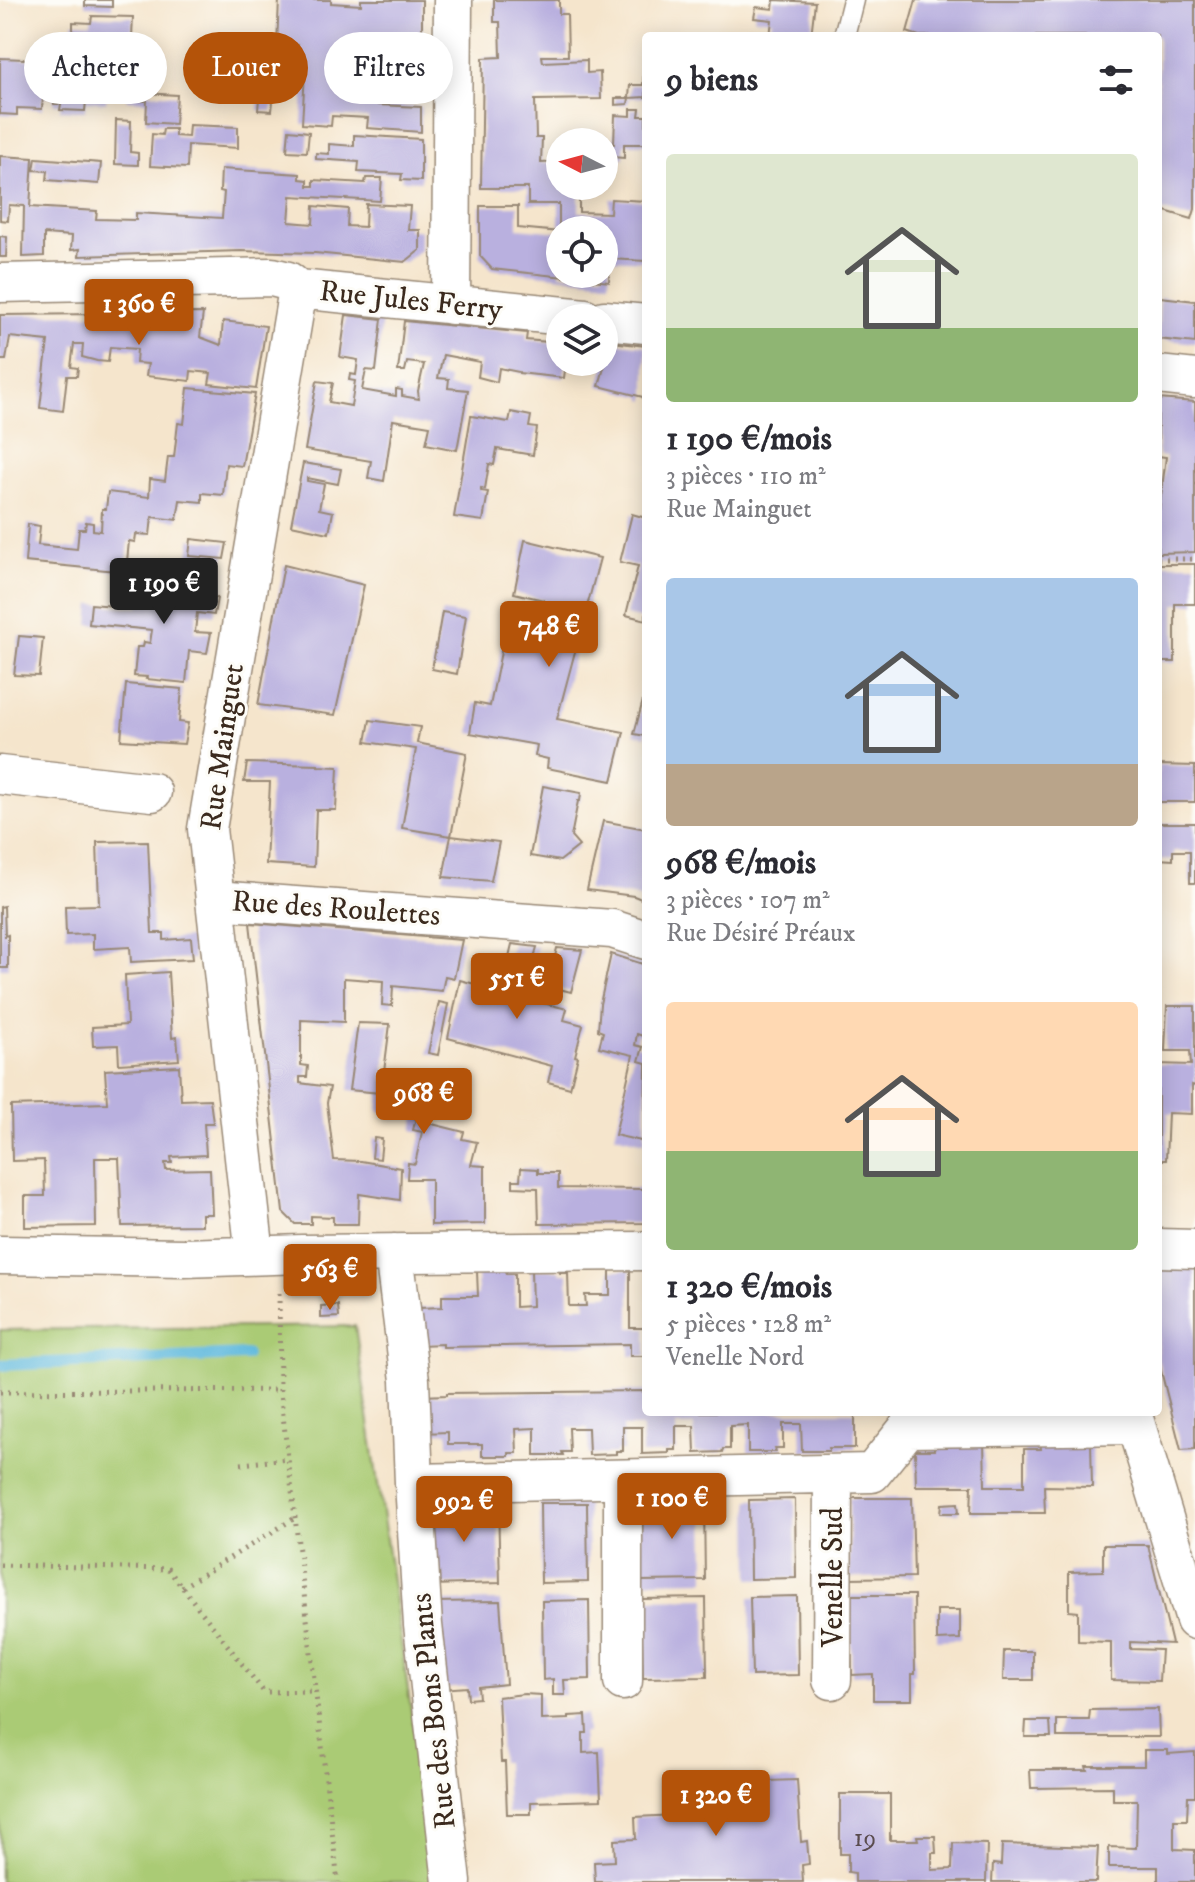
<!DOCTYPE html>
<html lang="fr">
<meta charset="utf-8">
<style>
body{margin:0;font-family:"IM FELL DW Pica",serif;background:#f7f7f7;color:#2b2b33;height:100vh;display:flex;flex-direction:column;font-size:30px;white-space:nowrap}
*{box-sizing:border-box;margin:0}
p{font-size:26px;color:#7c7c81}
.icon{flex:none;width:44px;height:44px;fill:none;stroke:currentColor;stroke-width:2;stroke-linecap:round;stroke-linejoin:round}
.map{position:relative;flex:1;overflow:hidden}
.details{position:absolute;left:642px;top:32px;width:520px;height:1384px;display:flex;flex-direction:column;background:#fff;border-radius:8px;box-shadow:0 4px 20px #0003}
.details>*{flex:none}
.banner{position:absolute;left:24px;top:32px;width:498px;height:72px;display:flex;gap:16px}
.needle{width:52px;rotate:276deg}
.tools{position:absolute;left:546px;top:128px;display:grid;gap:16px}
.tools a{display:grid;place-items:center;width:72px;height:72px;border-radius:50%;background:#fff;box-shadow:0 4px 20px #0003;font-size:40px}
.price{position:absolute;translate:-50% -68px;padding:0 18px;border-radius:8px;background:#b45309;color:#fff;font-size:26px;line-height:52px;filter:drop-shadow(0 2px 4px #0008)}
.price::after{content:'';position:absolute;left:50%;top:48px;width:24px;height:18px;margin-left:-12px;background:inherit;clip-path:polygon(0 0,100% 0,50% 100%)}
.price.selected{background:#222;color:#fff}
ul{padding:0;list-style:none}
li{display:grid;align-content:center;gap:16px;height:424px;padding:0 24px}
li span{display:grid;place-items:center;height:248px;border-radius:8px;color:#555}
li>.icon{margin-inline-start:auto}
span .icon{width:144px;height:144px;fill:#fffc;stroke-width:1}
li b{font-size:34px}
h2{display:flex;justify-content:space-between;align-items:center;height:96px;padding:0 24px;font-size:34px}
.pill{padding:0 28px;border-radius:36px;background:#fff;box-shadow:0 4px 20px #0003;font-size:28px;line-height:72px}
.pill.selected{background:#b45309;color:#fff}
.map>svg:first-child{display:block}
</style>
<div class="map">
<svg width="1195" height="1882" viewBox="0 0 1195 1882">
<rect width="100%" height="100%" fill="#fdfcf7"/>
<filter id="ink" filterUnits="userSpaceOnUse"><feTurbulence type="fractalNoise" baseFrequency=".0125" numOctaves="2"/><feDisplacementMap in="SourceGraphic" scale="16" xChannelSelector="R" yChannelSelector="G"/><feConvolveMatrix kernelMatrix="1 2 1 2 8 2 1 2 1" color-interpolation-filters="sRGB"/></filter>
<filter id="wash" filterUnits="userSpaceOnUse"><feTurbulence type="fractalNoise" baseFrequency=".006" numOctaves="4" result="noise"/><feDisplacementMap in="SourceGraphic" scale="32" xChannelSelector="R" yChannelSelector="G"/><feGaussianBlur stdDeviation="1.8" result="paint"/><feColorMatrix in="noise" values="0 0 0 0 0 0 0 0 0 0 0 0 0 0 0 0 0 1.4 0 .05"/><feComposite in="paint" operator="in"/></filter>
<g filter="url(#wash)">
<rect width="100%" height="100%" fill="#f5e5cc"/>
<!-- green -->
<path fill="#aacb74" stroke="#727a49" stroke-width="2" d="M 355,1326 L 436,1882 L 0,1882 L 0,1330 Z"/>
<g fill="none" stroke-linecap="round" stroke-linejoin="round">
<!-- stream -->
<path stroke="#5fb9dd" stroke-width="12" d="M 0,1365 L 246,1355"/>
</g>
<g id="blocks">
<!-- building -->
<path fill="#b9b0df" d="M 85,0 L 112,0 L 112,7 L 85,6 Z
M 279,0 L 331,0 L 331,3 L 361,5 L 361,0 L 422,0 L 422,51 L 390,49 L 390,57 L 379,57 L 379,49 L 358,49 L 357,74 L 379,75 L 378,105 L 421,107 L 421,132 L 367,128 L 368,118 L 332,116 L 331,126 L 302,124 L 305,72 L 296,72 L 298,45 L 277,44 Z
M 494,0 L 559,0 L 559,14 L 567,14 L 568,56 L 542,56 L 543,62 L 587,60 L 587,73 L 600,72 L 601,99 L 535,100 L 536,138 L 542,138 L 541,163 L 560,162 L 560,186 L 579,186 L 579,212 L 610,213 L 611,199 L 646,201 L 646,261 L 610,259 L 609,282 L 492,269 L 480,256 L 480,206 L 518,206 L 518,228 L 560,232 L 560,274 L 604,274 L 604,230 L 559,230 L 559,204 L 528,204 L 528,188 L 481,188 L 483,58 L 501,57 L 500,22 L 494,22 Z
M 774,0 L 815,2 L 811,36 L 770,36 L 772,20 L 754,18 L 756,7 L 773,9 Z
M 916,0 L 1195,0 L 1195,209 L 1192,219 L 1158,209 L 1158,36 L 919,36 L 907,32 Z
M 92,16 L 133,17 L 132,37 L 88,35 L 87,63 L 109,64 L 106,103 L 86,101 L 85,111 L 60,110 L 61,104 L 54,104 L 54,97 L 43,97 L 42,109 L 17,108 L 17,115 L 0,114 L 0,58 L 50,60 L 52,33 L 73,34 L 73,22 L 91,23 Z
M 644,67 L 646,67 L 646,97 L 629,98 L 630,85 L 643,85 Z
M 127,92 L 177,95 L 175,124 L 146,122 L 147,101 L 127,100 Z
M 615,98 L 629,98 L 628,104 L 615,105 Z
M 259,99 L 273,101 L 272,111 L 258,110 Z
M 631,109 L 640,109 L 639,116 L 646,116 L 646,144 L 624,144 L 624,158 L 612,157 L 612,144 L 614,144 L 615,115 L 631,116 Z
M 116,120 L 131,121 L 130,152 L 138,153 L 138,165 L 115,164 Z
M 189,125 L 238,127 L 238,148 L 188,145 L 187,168 L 150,166 L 152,134 L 162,135 L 163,129 L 175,129 L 175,136 L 188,137 Z
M 289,130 L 309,132 L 307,152 L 287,151 Z
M 354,135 L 421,139 L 421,181 L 401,180 L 402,174 L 358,172 L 359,162 L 316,159 L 316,153 L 329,154 L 329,144 L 354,146 Z
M 0,156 L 33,158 L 30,207 L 97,211 L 96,219 L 136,220 L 136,213 L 222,218 L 224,192 L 220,191 L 221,169 L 300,174 L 300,179 L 308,180 L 308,186 L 314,186 L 314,180 L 365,183 L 366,178 L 382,178 L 380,201 L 291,196 L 289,222 L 313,224 L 314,206 L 348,209 L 347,226 L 365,227 L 366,204 L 410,206 L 408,230 L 420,230 L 420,250 L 405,262 L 315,253 L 241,251 L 79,256 L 80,249 L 71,250 L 72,236 L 44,234 L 44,256 L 23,257 L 24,206 L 9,205 L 8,221 L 0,220 Z
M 36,158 L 101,163 L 99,184 L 47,180 L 48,171 L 34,170 Z
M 0,236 L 7,237 L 6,257 L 0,257 Z
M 1160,297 L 1195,301 L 1195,343 L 1158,339 Z
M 203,313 L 200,337 L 221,345 L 223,321 L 266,326 L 256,389 L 209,384 L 211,373 L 191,371 L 190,381 L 146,376 L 148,364 L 136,363 L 137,349 L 110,347 L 108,362 L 97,361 L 82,357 L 83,344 L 74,344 L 71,367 L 78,368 L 77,376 L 67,376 L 63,411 L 40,408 L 48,341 L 10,337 L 6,360 L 0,360 L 0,315 Z
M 346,315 L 382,319 L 376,371 L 366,370 L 362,390 L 396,396 L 396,389 L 402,390 L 402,396 L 419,399 L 418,391 L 424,364 L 407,362 L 405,371 L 398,371 L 404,321 L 527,333 L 526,340 L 560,343 L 560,362 L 566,362 L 564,378 L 519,373 L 519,372 L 499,368 L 497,382 L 478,377 L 480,362 L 443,355 L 438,378 L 449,379 L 448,388 L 468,390 L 457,450 L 426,444 L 430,426 L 393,420 L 384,481 L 368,478 L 371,461 L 305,450 L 317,381 L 333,383 L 329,402 L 351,406 L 355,381 L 349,380 L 350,374 L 356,375 L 358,360 L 340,357 Z
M 611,342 L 646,346 L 646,401 L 643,400 L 643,397 L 599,386 Z
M 188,388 L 255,394 L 242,466 L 226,464 L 223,495 L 202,493 L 202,502 L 180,500 L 177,520 L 152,517 L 150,535 L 136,534 L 135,542 L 129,541 L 126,572 L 25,562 L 28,524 L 40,526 L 38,545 L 77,549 L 79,529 L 85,529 L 86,522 L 93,523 L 93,530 L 101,531 L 102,509 L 106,509 L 108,492 L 149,497 L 150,479 L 165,481 L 168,457 L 174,457 L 178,423 L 184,424 Z
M 1158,399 L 1195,402 L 1195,552 L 1158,553 L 1158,519 L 1166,457 L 1158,456 Z
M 511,412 L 531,416 L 529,427 L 537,428 L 533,455 L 497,449 L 494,465 L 489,464 L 485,489 L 481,488 L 481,491 L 488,492 L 483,521 L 454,517 L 471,416 L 509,422 Z
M 303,463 L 341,469 L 338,484 L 307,478 L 307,481 L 324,484 L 319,509 L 333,512 L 329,533 L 291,525 Z
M 632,514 L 646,518 L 646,620 L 626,615 L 638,566 L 620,562 Z
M 191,539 L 227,543 L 224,559 L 189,556 Z
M 525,540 L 600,558 L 557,719 L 624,732 L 612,781 L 547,768 L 548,759 L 535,756 L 537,745 L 470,733 L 475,703 L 490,706 L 504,637 L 532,643 L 544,600 L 514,593 Z
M 1158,564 L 1195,564 L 1195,604 L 1175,604 L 1175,662 L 1160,662 Z
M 284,565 L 364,585 L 335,715 L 258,705 Z
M 151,574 L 200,578 L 199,597 L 217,598 L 214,615 L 197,613 L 195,632 L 211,633 L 207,653 L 189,651 L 186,683 L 146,679 L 147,677 L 134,676 L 137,647 L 143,647 L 144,642 L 150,643 L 152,630 L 89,624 L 91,604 L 139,608 L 140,601 L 146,601 Z
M 442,612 L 466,616 L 457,674 L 432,669 Z
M 19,636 L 43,638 L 39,676 L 14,675 Z
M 126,684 L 182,689 L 179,722 L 188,723 L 184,744 L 121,740 Z
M 645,693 L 646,693 L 646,736 L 634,734 Z
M 370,720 L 420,727 L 417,743 L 467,753 L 451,836 L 402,828 L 416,749 L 366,742 Z
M 247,763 L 318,765 L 318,766 L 338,767 L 336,810 L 316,810 L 314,867 L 266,864 L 270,782 L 244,782 Z
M 1158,765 L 1195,766 L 1195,802 L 1158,802 Z
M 543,786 L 581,793 L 580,801 L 578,801 L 571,837 L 579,846 L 560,861 L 530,856 Z
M 603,821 L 646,829 L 646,901 L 634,896 L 587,890 Z
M 1158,823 L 1195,823 L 1195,883 L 1190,883 L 1190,851 L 1173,851 L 1173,860 L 1158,859 Z
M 451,836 L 499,842 L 491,881 L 443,877 Z
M 148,841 L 152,933 L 164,933 L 164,940 L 191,938 L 193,959 L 131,962 L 130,947 L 93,949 L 93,934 L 66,935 L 65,906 L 99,905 L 97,842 Z
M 4,906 L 5,936 L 8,935 L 8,968 L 0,968 L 0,907 Z
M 250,923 L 462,940 L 454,978 L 445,976 L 442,991 L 393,986 L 392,1006 L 382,1005 L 383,981 L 344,978 L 344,1022 L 301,1020 L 301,1065 L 308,1066 L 307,1077 L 300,1077 L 300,1083 L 330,1087 L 327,1103 L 334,1160 L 361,1161 L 401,1168 L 400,1200 L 359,1194 L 358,1224 L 333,1224 L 333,1217 L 311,1216 L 311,1224 L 295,1224 L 283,1212 Z
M 512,944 L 537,947 L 523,998 L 567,1009 L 564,1020 L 583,1025 L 575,1056 L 578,1057 L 570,1088 L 548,1082 L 552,1066 L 448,1038 L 460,980 L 501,991 Z
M 557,948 L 582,950 L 571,992 L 548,986 Z
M 611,954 L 646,965 L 646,1037 L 637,1034 L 635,1045 L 643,1047 L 639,1061 L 646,1063 L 645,1142 L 615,1135 L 633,1055 L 599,1047 L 603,1032 L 598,1030 L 600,1004 Z
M 168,972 L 172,1038 L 177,1037 L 179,1060 L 119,1064 L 118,1045 L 93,1046 L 92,1027 L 127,1025 L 125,975 Z
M 439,1002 L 448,1004 L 438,1055 L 428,1053 Z
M 1167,1006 L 1195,1006 L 1195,1086 L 1192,1085 L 1192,1114 L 1168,1113 L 1166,1160 L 1158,1160 L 1158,1064 L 1191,1065 L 1190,1051 L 1165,1051 Z
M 358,1023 L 390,1024 L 383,1080 L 391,1081 L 390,1087 L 430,1093 L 424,1122 L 464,1132 L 462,1139 L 477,1142 L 471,1165 L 485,1166 L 485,1224 L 431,1225 L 431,1179 L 407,1179 L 408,1163 L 415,1164 L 422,1132 L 413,1130 L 416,1118 L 378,1111 L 380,1093 L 349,1090 Z
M 179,1066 L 181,1100 L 210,1099 L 213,1123 L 204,1123 L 206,1155 L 171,1157 L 172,1163 L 165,1163 L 166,1170 L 210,1169 L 212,1214 L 202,1214 L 202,1225 L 122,1226 L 119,1158 L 95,1158 L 96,1226 L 25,1227 L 25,1196 L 45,1196 L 44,1160 L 12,1161 L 11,1106 L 107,1103 L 105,1070 Z
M 374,1138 L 382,1139 L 380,1159 L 372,1158 Z
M 521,1168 L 538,1169 L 538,1173 L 558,1173 L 558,1188 L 646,1189 L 646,1223 L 539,1224 L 538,1188 L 513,1187 L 513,1180 L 520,1180 Z
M 1195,1265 L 1195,1449 L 1181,1450 L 1158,1359 L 1158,1266 Z
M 506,1270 L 506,1274 L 515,1274 L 515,1307 L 532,1306 L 531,1270 L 559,1270 L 560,1273 L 568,1273 L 569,1306 L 586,1306 L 585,1295 L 610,1295 L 610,1270 L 630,1270 L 630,1328 L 646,1328 L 646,1356 L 630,1356 L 630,1344 L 443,1347 L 443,1344 L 419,1345 L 419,1308 L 442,1307 L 442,1296 L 478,1296 L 477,1271 Z
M 338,1305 L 339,1317 L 321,1318 L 321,1306 Z
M 646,1391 L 646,1412 L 855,1412 L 855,1448 L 829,1448 L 829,1451 L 802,1451 L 801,1424 L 783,1424 L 783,1448 L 775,1448 L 776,1452 L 748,1452 L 748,1425 L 730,1426 L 730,1449 L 723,1449 L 722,1452 L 695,1453 L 694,1426 L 676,1426 L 676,1450 L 669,1450 L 669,1453 L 642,1454 L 642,1427 L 623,1427 L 623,1451 L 616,1451 L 616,1454 L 589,1455 L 588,1428 L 569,1428 L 570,1452 L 562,1452 L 563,1455 L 535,1455 L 535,1428 L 516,1429 L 517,1453 L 509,1453 L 509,1456 L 482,1456 L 482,1444 L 448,1444 L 448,1432 L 423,1433 L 421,1396 L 447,1395 L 447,1393 Z
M 984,1441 L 985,1486 L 1024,1486 L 1024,1449 L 1041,1449 L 1040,1441 L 1091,1442 L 1092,1487 L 1044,1486 L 1045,1513 L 971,1513 L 972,1486 L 916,1486 L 915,1450 L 934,1450 L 934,1442 Z
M 849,1498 L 912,1498 L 914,1577 L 850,1578 Z
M 795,1499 L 796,1578 L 750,1579 L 749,1500 Z
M 704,1501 L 705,1580 L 641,1581 L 640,1502 Z
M 540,1503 L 587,1503 L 588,1582 L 541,1583 Z
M 958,1503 L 959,1513 L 941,1513 L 942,1504 Z
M 498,1504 L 500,1583 L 431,1585 L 427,1505 Z
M 1103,1545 L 1148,1545 L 1172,1644 L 1131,1642 L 1131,1649 L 1161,1650 L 1159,1681 L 1111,1680 L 1111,1642 L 1078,1641 L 1078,1612 L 1069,1611 L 1069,1572 L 1103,1571 Z
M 850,1595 L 914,1595 L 915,1674 L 912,1674 L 912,1700 L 873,1700 L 873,1674 L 852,1675 Z
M 797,1596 L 798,1675 L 752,1676 L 750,1597 Z
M 706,1598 L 707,1677 L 643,1678 L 641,1599 Z
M 589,1600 L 590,1679 L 564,1680 L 565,1695 L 553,1695 L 553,1679 L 543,1680 L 542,1601 Z
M 500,1601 L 506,1684 L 478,1687 L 479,1698 L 468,1699 L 467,1687 L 441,1689 L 432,1602 Z
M 937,1610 L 960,1610 L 960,1639 L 937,1640 Z
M 1004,1651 L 1033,1651 L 1033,1680 L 1003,1680 Z
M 524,1694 L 541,1695 L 541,1720 L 569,1719 L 569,1716 L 586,1715 L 587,1733 L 583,1733 L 583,1753 L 599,1752 L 601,1800 L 531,1802 L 531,1814 L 507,1814 L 505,1762 L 501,1762 L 498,1697 Z
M 1158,1709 L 1159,1737 L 1057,1737 L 1057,1720 L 1089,1720 L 1090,1710 Z
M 1026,1721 L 1050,1721 L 1051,1737 L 1025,1737 Z
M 1144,1750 L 1168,1750 L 1168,1754 L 1195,1752 L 1195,1796 L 1188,1796 L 1187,1820 L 1174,1820 L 1174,1849 L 1195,1850 L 1195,1882 L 1158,1882 L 1158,1867 L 1109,1867 L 1109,1847 L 1136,1848 L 1137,1800 L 1113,1800 L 1113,1787 L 1031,1788 L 1030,1770 L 1087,1770 L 1086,1766 L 1144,1766 Z
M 797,1780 L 801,1842 L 807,1841 L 809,1864 L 802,1865 L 803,1882 L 595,1882 L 594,1862 L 615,1861 L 614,1840 L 636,1839 L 635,1817 L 677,1815 L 679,1784 Z
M 840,1794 L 890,1794 L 890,1840 L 918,1840 L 917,1836 L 935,1836 L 936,1853 L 932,1853 L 932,1870 L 952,1869 L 953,1843 L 987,1844 L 986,1882 L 855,1882 L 855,1873 L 848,1872 L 848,1854 L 840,1854 Z
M 1002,1844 L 1098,1847 L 1096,1882 L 992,1882 L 993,1864 L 1001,1865 Z"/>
</g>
</g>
<g filter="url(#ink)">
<use href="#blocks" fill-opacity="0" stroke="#988875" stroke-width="2"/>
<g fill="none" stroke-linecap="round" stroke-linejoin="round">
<defs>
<path id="service" d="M 844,36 L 853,0"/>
<path id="minor" d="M 0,283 L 272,277 L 288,281 L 298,289 L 585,318
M 451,305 L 453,0
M 604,320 L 646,324
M 1158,375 L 1195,379
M 0,775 L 152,792
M 215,900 L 612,929 L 646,940
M 1158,1248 L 1195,1249
M 394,1253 L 410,1380 L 414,1483 L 423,1625 L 452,1882
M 0,1255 L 184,1258 L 302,1254 L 646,1251
M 255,1255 L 207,829 L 298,289
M 1132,1412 L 1195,1620
M 623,1479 L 623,1681
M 414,1483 L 872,1473 L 908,1428 L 1135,1425
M 832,1680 L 833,1474"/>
</defs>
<!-- service casing -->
<use href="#service" stroke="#988875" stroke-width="23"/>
<!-- minor casing -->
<use href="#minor" stroke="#988875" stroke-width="41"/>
<!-- path -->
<path stroke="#988875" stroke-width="5" stroke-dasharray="2 6" stroke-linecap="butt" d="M 1158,559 L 1195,559
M 279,1293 L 280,1390 L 338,1882
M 0,1392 L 280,1390
M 241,1464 L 288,1459
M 0,1565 L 168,1569 L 264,1692 L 316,1691
M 182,1587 L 295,1518"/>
<!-- service -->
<use href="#service" stroke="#fff" stroke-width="20"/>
<!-- minor -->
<use href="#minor" stroke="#fff" stroke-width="38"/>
</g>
</g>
<g text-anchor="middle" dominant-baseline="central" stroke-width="6" stroke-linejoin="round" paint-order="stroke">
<!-- number labels -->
<g font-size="26" fill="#5a4c4e">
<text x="865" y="1838">19</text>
</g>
<!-- street labels -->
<g font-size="30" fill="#3b2a1e" stroke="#fdfcf7">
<text transform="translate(411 301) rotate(6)">Rue Jules Ferry</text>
<text transform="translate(223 747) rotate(-82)">Rue Mainguet</text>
<text transform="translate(336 909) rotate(4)">Rue des Roulettes</text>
<text transform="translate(833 1577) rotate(-90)">Venelle Sud</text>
<text transform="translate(434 1711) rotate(-96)">Rue des Bons Plants</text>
</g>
</g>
</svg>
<div class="tools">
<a><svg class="needle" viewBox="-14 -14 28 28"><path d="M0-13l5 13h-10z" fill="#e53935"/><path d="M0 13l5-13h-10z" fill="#7c7c81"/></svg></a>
<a><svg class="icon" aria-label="locate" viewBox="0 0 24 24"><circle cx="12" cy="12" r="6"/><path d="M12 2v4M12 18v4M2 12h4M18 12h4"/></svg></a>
<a><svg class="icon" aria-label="layers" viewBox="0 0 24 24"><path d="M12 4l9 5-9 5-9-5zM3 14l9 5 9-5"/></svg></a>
</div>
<b class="price" style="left:139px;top:347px">1 360 €</b>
<b class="price selected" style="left:164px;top:626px">1 190 €</b>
<b class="price" style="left:549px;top:669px">748 €</b>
<b class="price" style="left:517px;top:1021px">551 €</b>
<b class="price" style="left:424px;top:1136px">968 €</b>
<b class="price" style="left:330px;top:1312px">563 €</b>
<b class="price" style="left:672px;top:1541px">1 100 €</b>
<b class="price" style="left:464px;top:1544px">992 €</b>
<b class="price" style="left:716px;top:1838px">1 320 €</b>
<div class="banner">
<a class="pill">Acheter</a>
<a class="pill selected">Louer</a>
<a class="pill">Filtres</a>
</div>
<section class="details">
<h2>9 biens<svg class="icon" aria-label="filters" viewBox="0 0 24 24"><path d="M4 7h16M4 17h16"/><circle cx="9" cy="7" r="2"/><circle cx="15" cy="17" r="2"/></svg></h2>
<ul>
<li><span style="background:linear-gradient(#dfe7d0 70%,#8fb573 0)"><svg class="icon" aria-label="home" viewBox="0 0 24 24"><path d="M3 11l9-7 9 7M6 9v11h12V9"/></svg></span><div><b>1 190 €/mois</b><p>3 pièces · 110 m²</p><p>Rue Mainguet</p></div></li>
<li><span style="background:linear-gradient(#a9c7e8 75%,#b9a48a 0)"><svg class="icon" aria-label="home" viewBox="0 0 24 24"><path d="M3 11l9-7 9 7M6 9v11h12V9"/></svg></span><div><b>968 €/mois</b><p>3 pièces · 107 m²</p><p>Rue Désiré Préaux</p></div></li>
<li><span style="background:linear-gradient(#ffd9b3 60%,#8fb573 0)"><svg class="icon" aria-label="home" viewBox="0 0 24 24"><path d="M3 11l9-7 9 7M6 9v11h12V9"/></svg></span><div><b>1 320 €/mois</b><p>5 pièces · 128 m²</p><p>Venelle Nord</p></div></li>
</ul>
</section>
</div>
